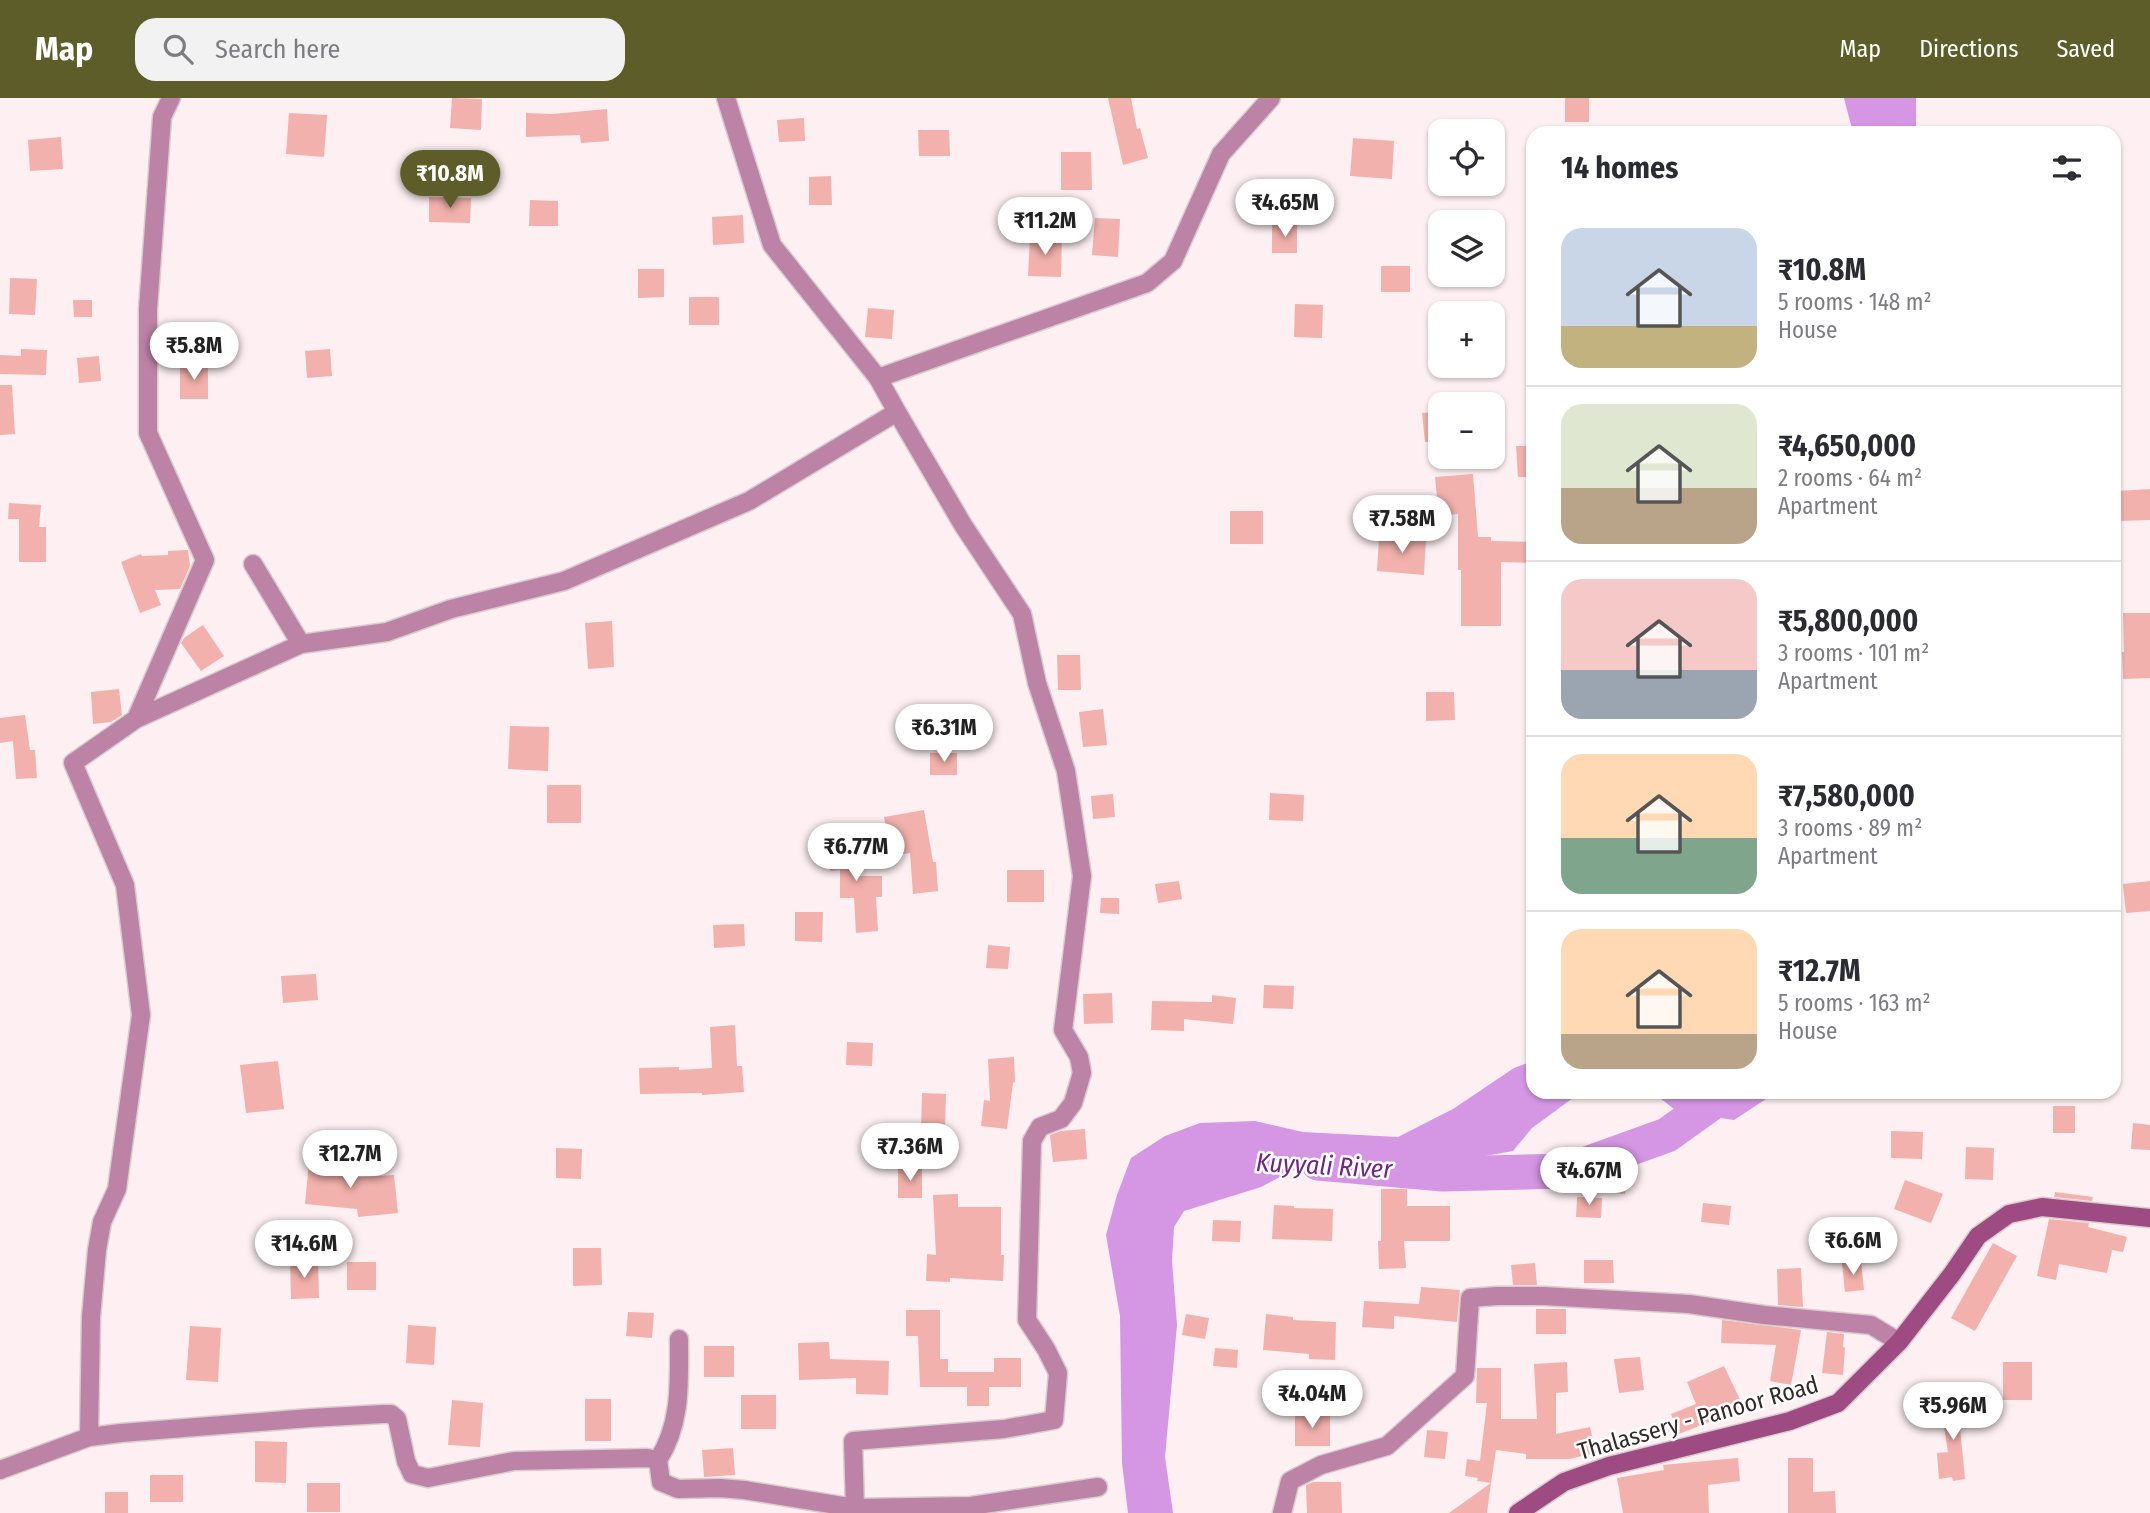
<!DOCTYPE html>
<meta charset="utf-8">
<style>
body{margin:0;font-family:"Fira Sans Condensed",sans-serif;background:#f2f2f3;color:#2b2b33;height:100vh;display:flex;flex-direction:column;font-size:26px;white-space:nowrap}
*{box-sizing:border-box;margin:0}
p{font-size:23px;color:#7c7c81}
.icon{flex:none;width:38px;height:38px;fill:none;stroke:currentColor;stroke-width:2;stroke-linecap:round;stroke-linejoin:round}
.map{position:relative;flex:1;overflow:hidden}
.details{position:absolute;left:1526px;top:28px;width:595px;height:973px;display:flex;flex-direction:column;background:#fff;border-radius:21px;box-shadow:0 2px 5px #0004}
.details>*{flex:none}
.fabs{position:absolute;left:1428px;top:21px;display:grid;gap:14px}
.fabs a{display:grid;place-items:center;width:77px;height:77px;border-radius:14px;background:#fff;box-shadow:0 2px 5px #0004;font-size:35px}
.price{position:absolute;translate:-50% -60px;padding:0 16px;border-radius:24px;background:#fff;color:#222;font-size:23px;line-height:46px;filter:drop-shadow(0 2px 4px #0008)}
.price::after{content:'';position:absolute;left:50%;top:42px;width:21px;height:16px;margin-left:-10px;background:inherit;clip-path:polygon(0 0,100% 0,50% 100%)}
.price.selected{background:#5d5d2a;color:#fff}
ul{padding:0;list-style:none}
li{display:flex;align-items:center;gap:21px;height:175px;padding:0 35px}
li+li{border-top:2px solid #e1e1e2}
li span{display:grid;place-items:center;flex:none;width:196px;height:140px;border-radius:21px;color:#555}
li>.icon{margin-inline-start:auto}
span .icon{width:84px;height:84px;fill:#fffc;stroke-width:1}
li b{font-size:30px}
h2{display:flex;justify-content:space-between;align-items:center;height:84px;padding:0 35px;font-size:30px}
header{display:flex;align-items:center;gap:42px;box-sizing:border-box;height:98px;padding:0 35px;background:#5d5d2a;color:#fff}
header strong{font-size:33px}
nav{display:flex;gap:38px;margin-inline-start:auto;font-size:24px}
.search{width:490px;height:63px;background:#f2f2f3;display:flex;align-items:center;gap:18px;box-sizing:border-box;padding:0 24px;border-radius:21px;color:#7c7c81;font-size:26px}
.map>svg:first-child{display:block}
</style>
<header>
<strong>Map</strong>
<div class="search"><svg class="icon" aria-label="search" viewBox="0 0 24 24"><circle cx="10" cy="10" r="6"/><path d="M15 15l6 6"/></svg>Search here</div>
<nav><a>Map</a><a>Directions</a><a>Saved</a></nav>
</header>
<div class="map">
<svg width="2150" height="1415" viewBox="0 0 2150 1415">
<rect width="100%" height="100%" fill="#fdeff2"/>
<!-- water -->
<path fill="#d596e4" d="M 1844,0 L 1916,0 L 1916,35 L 1853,35 Z
M 1533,963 L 1533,994 L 1581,994 L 1532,1030 L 1513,1053 L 1434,1067 L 1293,1072 L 1261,1089 L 1184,1113 L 1174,1129 L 1172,1163 L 1177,1227 L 1165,1359 L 1173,1415 L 1128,1415 L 1122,1365 L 1120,1218 L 1106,1137 L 1117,1097 L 1131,1060 L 1165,1038 L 1200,1025 L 1255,1023 L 1303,1034 L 1398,1039 L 1453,1011 L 1514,970 Z
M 1652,994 L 1771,994 L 1766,1001 L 1734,1022 L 1678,1014 Z"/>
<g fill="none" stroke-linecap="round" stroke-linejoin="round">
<!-- river -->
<path stroke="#d596e4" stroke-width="35" d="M 1318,1065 L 1443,1076 L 1567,1073 L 1667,1037 L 1727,994"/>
</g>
<!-- building -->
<path fill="#f2b1ac" d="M 452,0 L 482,1 L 481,32 L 450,30 Z
M 1108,0 L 1131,0 L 1137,31 L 1140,30 L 1148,60 L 1123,67 Z
M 1565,0 L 1589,0 L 1589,24 L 1565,24 Z
M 607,11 L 609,43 L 581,45 L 580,37 L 526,39 L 526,15 L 552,16 Z
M 289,15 L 327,17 L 324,59 L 286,56 Z
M 804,20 L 805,43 L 779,44 L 777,22 Z
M 918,32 L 949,32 L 950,58 L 919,58 Z
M 61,39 L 63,71 L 30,73 L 28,42 Z
M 1353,40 L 1394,43 L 1392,81 L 1350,78 Z
M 1061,54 L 1091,54 L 1092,92 L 1061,92 Z
M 831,78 L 832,107 L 809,107 L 809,79 Z
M 429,99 L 471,100 L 470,125 L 429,124 Z
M 530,102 L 558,103 L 558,128 L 529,128 Z
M 743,117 L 744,145 L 713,147 L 712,119 Z
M 1095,120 L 1120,121 L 1118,159 L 1092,157 Z
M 1272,127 L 1297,127 L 1297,155 L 1272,155 Z
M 1030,138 L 1062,140 L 1061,179 L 1028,178 Z
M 1381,168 L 1410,168 L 1410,194 L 1381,194 Z
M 638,171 L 664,171 L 664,199 L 638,200 Z
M 10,180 L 37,181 L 35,217 L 9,216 Z
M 689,199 L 719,199 L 719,227 L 689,227 Z
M 73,202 L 92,202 L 92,219 L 74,219 Z
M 1295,206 L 1323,207 L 1322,240 L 1294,239 Z
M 868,210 L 894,212 L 892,241 L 865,239 Z
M 21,251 L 47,252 L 46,277 L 0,276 L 0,257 L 21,258 Z
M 330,251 L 332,278 L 307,280 L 305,253 Z
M 99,258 L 101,283 L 79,285 L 77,260 Z
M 180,268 L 208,268 L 208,301 L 180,301 Z
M 0,287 L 12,287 L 15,336 L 0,337 Z
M 1440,314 L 1440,343 L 1425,344 L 1422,315 Z
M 1516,348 L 1533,348 L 1533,379 L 1518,379 Z
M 1473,376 L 1478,439 L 1491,439 L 1491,443 L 1533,444 L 1533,465 L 1501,464 L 1501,528 L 1461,528 L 1461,472 L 1458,472 L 1458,416 L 1439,418 L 1435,379 Z
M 2150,391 L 2150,422 L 2119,423 L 2117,393 Z
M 9,405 L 41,407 L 39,429 L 46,429 L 46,464 L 19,464 L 19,421 L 8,421 Z
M 1230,413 L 1263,413 L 1263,446 L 1230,446 Z
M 1379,438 L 1426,441 L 1424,477 L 1377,473 Z
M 188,452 L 190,468 L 180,491 L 155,492 L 161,507 L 140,515 L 121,464 L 141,456 L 142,458 L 168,457 L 168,453 Z
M 2123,515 L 2150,515 L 2150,580 L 2123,581 L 2122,554 L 2124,554 Z
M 612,523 L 614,569 L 588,571 L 585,525 Z
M 203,527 L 224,558 L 201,573 L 181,545 L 184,540 Z
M 1057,557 L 1080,557 L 1081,592 L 1058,592 Z
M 119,591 L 122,617 L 111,624 L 93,626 L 91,594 Z
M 1426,594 L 1454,594 L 1455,622 L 1426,623 Z
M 979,610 L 983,635 L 947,640 L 944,615 Z
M 1103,611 L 1107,647 L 1083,649 L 1079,614 Z
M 25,617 L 30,652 L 35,652 L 37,680 L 16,681 L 13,643 L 0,645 L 0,620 Z
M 510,628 L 549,629 L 548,673 L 508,671 Z
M 930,655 L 957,655 L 957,677 L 930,677 Z
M 547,687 L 581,687 L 581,725 L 547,725 Z
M 1270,695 L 1304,697 L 1303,723 L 1269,722 Z
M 1113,696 L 1115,719 L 1093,721 L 1091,698 Z
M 924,712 L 933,764 L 936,764 L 938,793 L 913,796 L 910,755 L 891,758 L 884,719 Z
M 856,740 L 859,778 L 882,778 L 882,799 L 876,799 L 878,833 L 856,835 L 854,800 L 840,800 L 840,772 L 830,773 L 827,742 Z
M 1007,772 L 1044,772 L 1044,804 L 1007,804 Z
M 1179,783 L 1182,801 L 1158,805 L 1155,786 Z
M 2150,783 L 2150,813 L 2126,815 L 2123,786 Z
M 1101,800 L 1119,800 L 1119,816 L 1100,815 Z
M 795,814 L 823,814 L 822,844 L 795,843 Z
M 744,826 L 745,848 L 714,850 L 713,827 Z
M 988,847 L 1010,849 L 1008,871 L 986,870 Z
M 316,876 L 318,902 L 283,905 L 281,878 Z
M 1264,887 L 1294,888 L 1293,911 L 1263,910 Z
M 1112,895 L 1113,925 L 1084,926 L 1083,896 Z
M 1212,897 L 1236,900 L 1233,926 L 1184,921 L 1184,933 L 1151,932 L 1152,903 L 1212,904 Z
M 735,927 L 737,968 L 742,968 L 744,994 L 702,997 L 702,995 L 640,996 L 639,970 L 679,969 L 679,972 L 712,970 L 710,929 Z
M 847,944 L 873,945 L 872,968 L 846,967 Z
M 1014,959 L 1015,984 L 1013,985 L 1007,1031 L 981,1028 L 984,1002 L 990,1003 L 988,961 Z
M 278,963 L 284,1011 L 246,1015 L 240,967 Z
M 922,995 L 946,996 L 945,1030 L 921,1030 Z
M 2053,1008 L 2075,1008 L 2075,1035 L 2053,1035 Z
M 2133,1025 L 2150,1027 L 2150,1052 L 2131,1051 Z
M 1085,1031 L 1087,1061 L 1053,1064 L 1050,1037 L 1061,1033 Z
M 1891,1033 L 1923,1034 L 1922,1061 L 1891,1060 Z
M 1966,1049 L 1994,1050 L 1993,1082 L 1965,1081 Z
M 556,1050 L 582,1051 L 581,1081 L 556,1080 Z
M 309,1063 L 346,1066 L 345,1080 L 394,1077 L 398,1115 L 358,1119 L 357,1111 L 305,1106 Z
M 1606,1063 L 1628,1064 L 1625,1096 L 1604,1094 Z
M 898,1070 L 922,1070 L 922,1100 L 898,1100 Z
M 1905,1082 L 1943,1096 L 1931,1125 L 1894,1111 Z
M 1381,1091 L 1407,1091 L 1407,1108 L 1450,1108 L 1450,1143 L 1404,1143 L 1406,1170 L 1379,1171 L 1378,1143 L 1381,1143 Z
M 2055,1094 L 2093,1099 L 2092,1103 L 2054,1099 Z
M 958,1096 L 958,1109 L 1001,1109 L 1001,1157 L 1004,1157 L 1003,1183 L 950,1180 L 950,1184 L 926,1183 L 927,1156 L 936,1157 L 933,1097 Z
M 1577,1099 L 1602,1100 L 1601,1120 L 1576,1119 Z
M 1703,1105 L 1731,1108 L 1729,1127 L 1701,1124 Z
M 1274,1107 L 1294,1108 L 1294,1110 L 1333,1111 L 1332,1143 L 1272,1141 Z
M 2049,1121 L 2089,1125 L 2088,1129 L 2127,1139 L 2123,1154 L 2112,1152 L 2107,1175 L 2059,1166 L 2056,1182 L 2037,1178 Z
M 1213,1122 L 1241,1123 L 1240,1144 L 1212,1143 Z
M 1993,1145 L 2017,1158 L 1975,1233 L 1951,1220 Z
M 573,1150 L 601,1150 L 602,1187 L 573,1188 Z
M 1584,1162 L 1613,1162 L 1614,1185 L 1584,1185 Z
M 318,1163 L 319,1200 L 291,1201 L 290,1164 Z
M 1861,1163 L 1864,1192 L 1845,1194 L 1842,1165 Z
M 347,1164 L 376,1164 L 376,1192 L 347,1192 Z
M 1535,1165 L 1537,1187 L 1513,1187 L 1511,1167 Z
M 1801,1170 L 1803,1209 L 1778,1207 L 1777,1171 Z
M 1421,1189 L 1460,1192 L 1457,1224 L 1394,1218 L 1394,1231 L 1362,1229 L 1364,1203 L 1419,1206 Z
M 1536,1211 L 1566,1211 L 1566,1236 L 1536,1236 Z
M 906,1212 L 940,1212 L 940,1261 L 948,1261 L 948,1274 L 994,1274 L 994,1260 L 1021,1260 L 1021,1289 L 989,1289 L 989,1308 L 967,1308 L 967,1289 L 920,1289 L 918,1238 L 906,1238 Z
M 628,1214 L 654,1215 L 652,1240 L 626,1238 Z
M 1186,1216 L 1209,1220 L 1205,1241 L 1182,1237 Z
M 1266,1216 L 1293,1219 L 1293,1222 L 1336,1224 L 1335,1262 L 1309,1261 L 1309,1256 L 1263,1252 Z
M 1722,1222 L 1801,1232 L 1791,1287 L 1770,1283 L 1776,1247 L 1721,1245 Z
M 408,1227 L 436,1229 L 434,1267 L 406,1265 Z
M 190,1228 L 221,1230 L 218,1284 L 186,1282 Z
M 1827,1234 L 1844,1236 L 1843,1249 L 1845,1250 L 1843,1277 L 1822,1275 Z
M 829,1244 L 830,1261 L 889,1263 L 888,1297 L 856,1296 L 856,1280 L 799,1282 L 798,1245 Z
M 704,1248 L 734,1248 L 734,1279 L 704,1279 Z
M 1215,1250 L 1238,1252 L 1237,1270 L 1213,1268 Z
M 1640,1259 L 1644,1292 L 1619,1295 L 1614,1261 Z
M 1567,1264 L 1568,1294 L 1556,1295 L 1556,1336 L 1590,1329 L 1596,1355 L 1569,1361 L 1526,1361 L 1526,1356 L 1496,1352 L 1491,1385 L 1477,1383 L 1478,1380 L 1465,1378 L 1467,1361 L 1480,1363 L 1487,1305 L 1476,1305 L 1477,1270 L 1501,1270 L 1501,1321 L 1537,1321 L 1534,1266 Z
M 2003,1264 L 2032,1264 L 2032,1302 L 2003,1302 Z
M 1724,1268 L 1744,1310 L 1679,1336 L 1671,1316 L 1696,1306 L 1687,1284 Z
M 741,1297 L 776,1297 L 776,1331 L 741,1331 Z
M 585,1301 L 611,1301 L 611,1343 L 585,1343 Z
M 452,1302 L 483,1305 L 480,1349 L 448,1347 Z
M 1966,1305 L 1970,1329 L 1960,1330 L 1965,1381 L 1953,1383 L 1952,1379 L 1939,1381 L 1937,1355 L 1948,1354 L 1941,1309 Z
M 1295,1316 L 1330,1316 L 1330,1348 L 1295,1348 Z
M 1427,1332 L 1448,1334 L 1445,1361 L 1424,1359 Z
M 255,1343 L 287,1344 L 286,1385 L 255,1384 Z
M 733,1350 L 735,1377 L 704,1379 L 702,1352 Z
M 1738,1360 L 1740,1383 L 1708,1387 L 1709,1415 L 1623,1415 L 1617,1380 L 1664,1372 L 1663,1367 Z
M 1788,1360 L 1813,1360 L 1813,1394 L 1835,1393 L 1836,1415 L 1788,1415 Z
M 150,1377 L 183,1377 L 183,1404 L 150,1404 Z
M 1313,1384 L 1341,1384 L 1342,1415 L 1307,1415 L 1306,1387 Z
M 307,1385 L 340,1385 L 340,1414 L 307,1414 Z
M 1491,1385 L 1487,1415 L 1449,1415 Z
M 105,1394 L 128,1394 L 128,1415 L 105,1415 Z"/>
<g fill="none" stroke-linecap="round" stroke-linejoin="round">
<defs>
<path id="minor" d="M 253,466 L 301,546 L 387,534 L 451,511 L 564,483 L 749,403 L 897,314 L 878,280 L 772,147 L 726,0
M 136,621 L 205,462 L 148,335 L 148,211 L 162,19 L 171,0
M 89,1339 L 91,1219 L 97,1152 L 102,1124 L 117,1091 L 141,917 L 125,787 L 73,665 L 136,621 L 301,546
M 658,1362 C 682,1325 679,1283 679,1241
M 0,1372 L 89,1339 L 121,1335 L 310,1320 L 383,1316 L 391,1316 L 397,1321 L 406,1363 L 412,1376 L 428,1380 L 514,1363 L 647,1360 L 658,1362 L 661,1384 L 678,1391 L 720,1390 L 744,1392 L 855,1410 L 971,1408 L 1098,1389
M 855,1410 L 853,1343 L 1004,1331 L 1054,1322 L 1058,1275 L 1046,1251 L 1027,1222 L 1032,1043 L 1040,1029 L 1061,1021 L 1073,1005 L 1082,975 L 1079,959 L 1063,932 L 1082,778 L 1066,673 L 1037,585 L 1022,516 L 963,427 L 897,314
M 1282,1415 L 1290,1383 L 1321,1367 L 1387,1348 L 1465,1278 L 1470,1200 L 1497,1198 L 1543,1198 L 1689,1206 L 1764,1217 L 1871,1227 L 1899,1244"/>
<path id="tertiary" d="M 878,280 L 1147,185 L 1173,163 L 1221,56 L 1271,0"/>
<path id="secondary" d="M 1518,1415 L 1564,1384 L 1609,1368 L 1790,1323 L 1838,1305 L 1899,1244 L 1952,1176 L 1978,1138 L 2009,1116 L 2042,1109 L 2150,1120"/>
</defs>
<!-- minor casing -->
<use href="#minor" stroke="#d9cbce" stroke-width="21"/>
<!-- tertiary casing -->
<use href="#tertiary" stroke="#d9cbce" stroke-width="21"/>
<!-- secondary casing -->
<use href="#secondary" stroke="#d9cbce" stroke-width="21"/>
<!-- minor -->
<use href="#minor" stroke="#bc83a7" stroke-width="18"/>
<!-- tertiary -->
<use href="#tertiary" stroke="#bc83a7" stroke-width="18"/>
<!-- secondary -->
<use href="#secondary" stroke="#9d4b82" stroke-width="18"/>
</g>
<g text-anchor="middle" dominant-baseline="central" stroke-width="5" stroke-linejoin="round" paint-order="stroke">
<!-- street labels -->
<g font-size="24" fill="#34282a" stroke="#fff">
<text transform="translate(1698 1320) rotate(-16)">Thalassery - Panoor Road</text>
</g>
<!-- water labels -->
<g font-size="26" font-style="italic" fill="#712582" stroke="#fff">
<text transform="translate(1324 1068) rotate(3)">Kuyyali River</text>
</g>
</g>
</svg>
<div class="fabs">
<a><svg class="icon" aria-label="locate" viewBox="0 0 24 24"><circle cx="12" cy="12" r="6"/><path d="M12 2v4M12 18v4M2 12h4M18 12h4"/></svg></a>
<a><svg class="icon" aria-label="layers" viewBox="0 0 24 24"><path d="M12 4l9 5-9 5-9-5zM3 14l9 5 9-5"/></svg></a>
<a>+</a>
<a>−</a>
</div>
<b class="price selected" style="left:450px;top:112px">₹10.8M</b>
<b class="price" style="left:1285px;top:141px">₹4.65M</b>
<b class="price" style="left:1045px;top:159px">₹11.2M</b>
<b class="price" style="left:194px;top:284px">₹5.8M</b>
<b class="price" style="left:1402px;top:457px">₹7.58M</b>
<b class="price" style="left:944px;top:666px">₹6.31M</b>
<b class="price" style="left:856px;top:785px">₹6.77M</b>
<b class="price" style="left:910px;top:1085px">₹7.36M</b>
<b class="price" style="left:350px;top:1092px">₹12.7M</b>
<b class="price" style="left:1589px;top:1109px">₹4.67M</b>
<b class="price" style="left:1853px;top:1179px">₹6.6M</b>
<b class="price" style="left:304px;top:1182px">₹14.6M</b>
<b class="price" style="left:1312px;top:1332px">₹4.04M</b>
<b class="price" style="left:1953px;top:1344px">₹5.96M</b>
<section class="details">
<h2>14 homes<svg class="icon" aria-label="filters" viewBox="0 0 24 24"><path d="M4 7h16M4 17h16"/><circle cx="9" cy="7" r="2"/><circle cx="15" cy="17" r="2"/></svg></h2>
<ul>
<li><span style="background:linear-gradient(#c9d6e8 70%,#c2b280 0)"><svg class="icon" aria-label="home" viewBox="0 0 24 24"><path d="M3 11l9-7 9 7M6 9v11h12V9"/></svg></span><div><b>₹10.8M</b><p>5 rooms · 148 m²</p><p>House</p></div></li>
<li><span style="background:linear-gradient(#dfe7d0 60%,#b9a48a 0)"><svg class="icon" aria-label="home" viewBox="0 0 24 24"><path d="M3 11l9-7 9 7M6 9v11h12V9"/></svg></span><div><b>₹4,650,000</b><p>2 rooms · 64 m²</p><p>Apartment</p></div></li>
<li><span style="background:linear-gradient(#f6c9c9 65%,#9aa5b1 0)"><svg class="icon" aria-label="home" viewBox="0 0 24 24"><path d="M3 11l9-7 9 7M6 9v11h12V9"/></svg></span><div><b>₹5,800,000</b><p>3 rooms · 101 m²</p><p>Apartment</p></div></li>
<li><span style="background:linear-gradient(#ffd9b3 60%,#7fa58c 0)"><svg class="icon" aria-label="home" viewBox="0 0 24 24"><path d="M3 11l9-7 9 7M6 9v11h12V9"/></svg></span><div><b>₹7,580,000</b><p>3 rooms · 89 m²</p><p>Apartment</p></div></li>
<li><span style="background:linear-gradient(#ffd9b3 75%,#b9a48a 0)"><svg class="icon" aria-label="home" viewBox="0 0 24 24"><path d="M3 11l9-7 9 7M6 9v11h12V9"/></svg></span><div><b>₹12.7M</b><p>5 rooms · 163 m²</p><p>House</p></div></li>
</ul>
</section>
</div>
